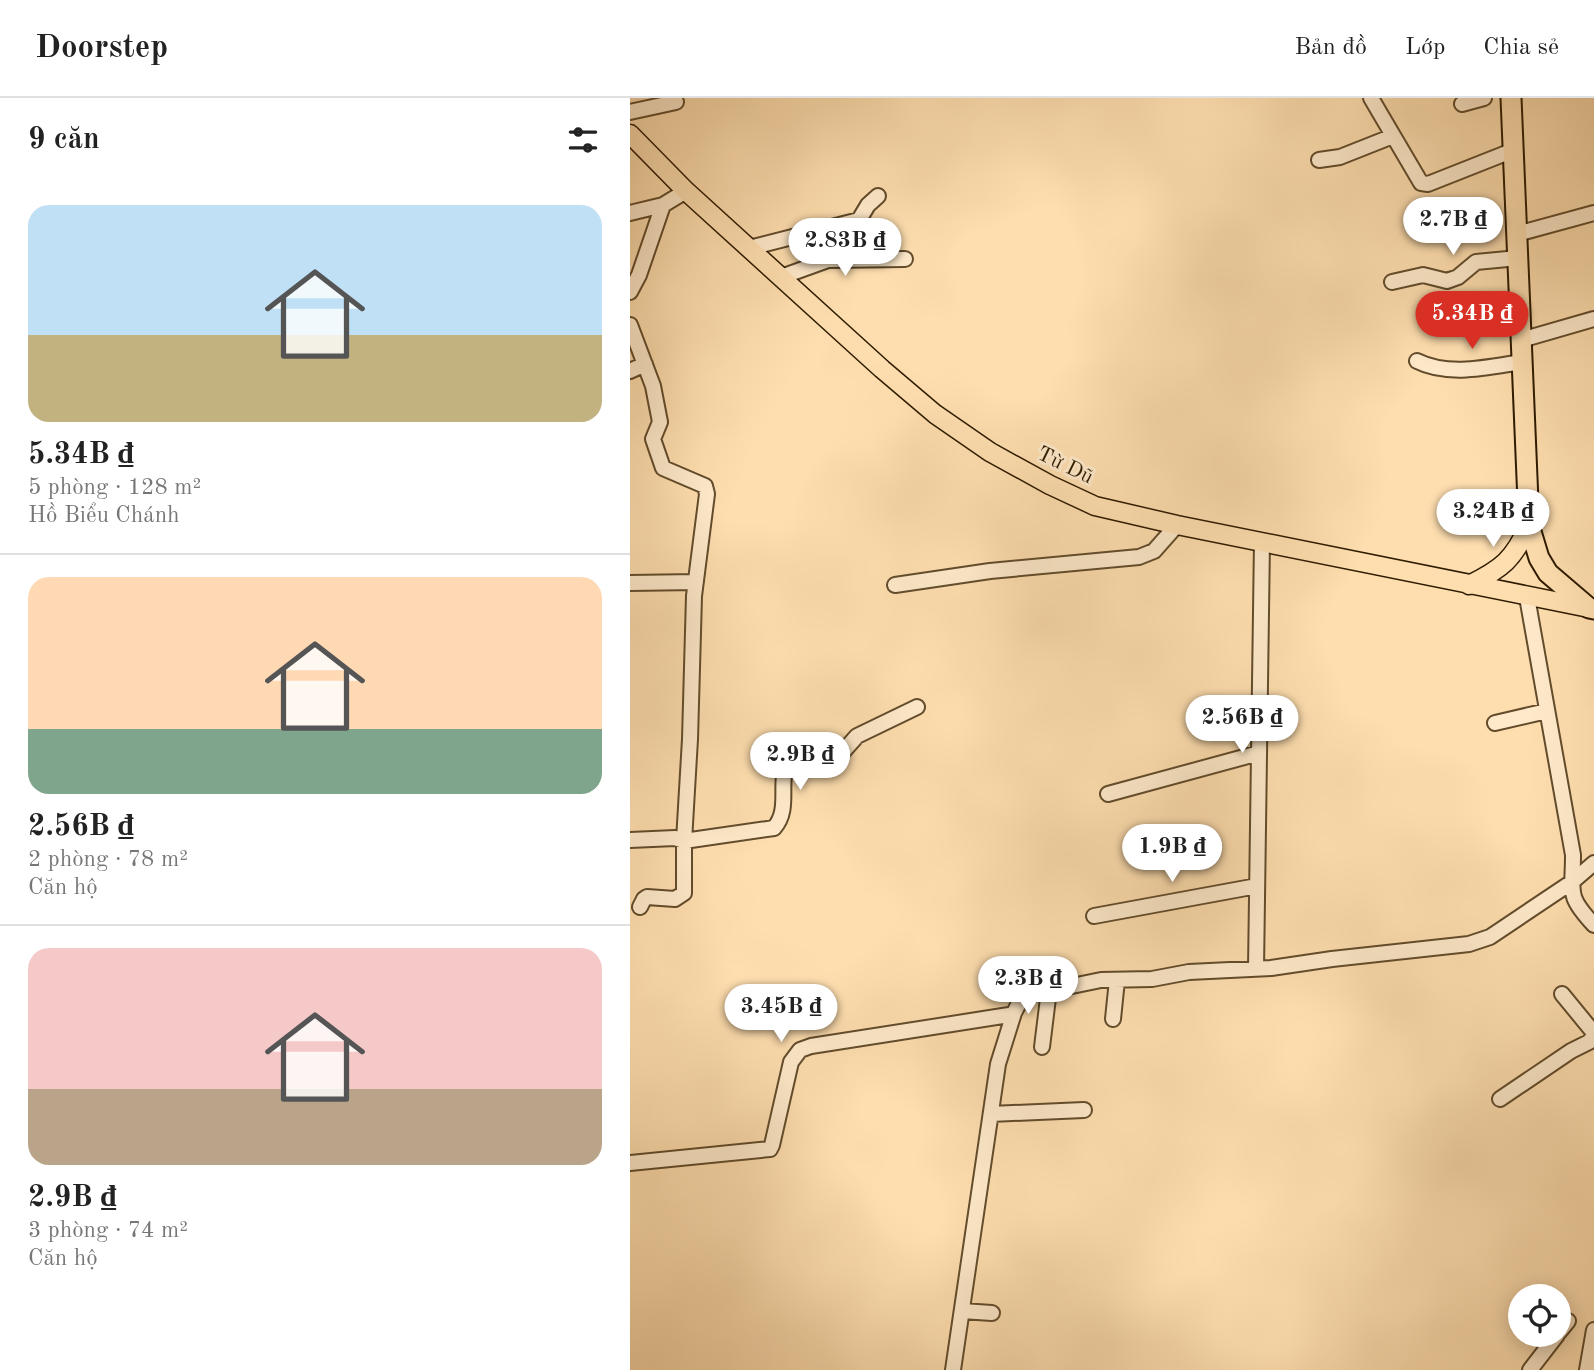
<!DOCTYPE html>
<html lang="vi">
<meta charset="utf-8">
<style>
body{margin:0;font-family:"Old Standard TT",serif;background:#f6f6f6;color:#222;height:100vh;display:flex;flex-direction:column;font-size:26px;white-space:nowrap}
*{box-sizing:border-box;margin:0}
p{font-size:23px;color:#767676}
.icon{flex:none;width:38px;height:38px;fill:none;stroke:currentColor;stroke-width:2;stroke-linecap:round;stroke-linejoin:round}
.map{position:relative;flex:1;overflow:hidden}
.side{display:flex;flex-direction:column;background:#fff;width:630px}
.side>*{flex:none}
.fabs{position:absolute;left:878px;top:1186px;display:grid;gap:14px}
.fabs a{display:grid;place-items:center;width:63px;height:63px;border-radius:50%;background:#fff;box-shadow:0 4px 18px #0003;font-size:35px}
.price{position:absolute;translate:-50% -60px;padding:0 16px;border-radius:24px;background:#fff;color:#222;font-size:23px;line-height:46px;filter:drop-shadow(0 2px 4px #0008)}
.price::after{content:'';position:absolute;left:50%;top:42px;width:21px;height:16px;margin-left:-10px;background:inherit;clip-path:polygon(0 0,100% 0,50% 100%)}
.price.current{background:#d93025;color:#fff}
ul{padding:0;list-style:none}
li{display:grid;align-content:center;gap:14px;height:371px;padding:0 28px}
li+li{border-top:2px solid #e0e0e0}
li span{display:grid;place-items:center;height:217px;border-radius:21px;color:#555}
li>.icon{margin-inline-start:auto}
span .icon{width:126px;height:126px;fill:#fffc;stroke-width:1}
li b{font-size:30px}
h2{display:flex;justify-content:space-between;align-items:center;height:84px;padding:0 28px;font-size:30px}
header{display:flex;align-items:center;gap:42px;box-sizing:border-box;height:98px;padding:0 35px;background:#fff;border-bottom:2px solid #e0e0e0}
header strong{font-size:33px}
nav{display:flex;gap:38px;margin-inline-start:auto;font-size:24px}
main{display:flex;flex:1;min-height:0}
.map>svg:first-child{display:block}
</style>
<header>
<strong>Doorstep</strong>
<nav><a>Bản đồ</a><a>Lớp</a><a>Chia sẻ</a></nav>
</header>
<main>
<section class="side">
<h2>9 căn<svg class="icon" aria-label="filters" viewBox="0 0 24 24"><path d="M4 7h16M4 17h16"/><circle cx="9" cy="7" r="2"/><circle cx="15" cy="17" r="2"/></svg></h2>
<ul>
<li><span style="background:linear-gradient(#bfe0f5 60%,#c2b280 0)"><svg class="icon" aria-label="home" viewBox="0 0 24 24"><path d="M3 11l9-7 9 7M6 9v11h12V9"/></svg></span><div><b>5.34B ₫</b><p>5 phòng · 128 m²</p><p>Hồ Biểu Chánh</p></div></li>
<li><span style="background:linear-gradient(#ffd9b3 70%,#7fa58c 0)"><svg class="icon" aria-label="home" viewBox="0 0 24 24"><path d="M3 11l9-7 9 7M6 9v11h12V9"/></svg></span><div><b>2.56B ₫</b><p>2 phòng · 78 m²</p><p>Căn hộ</p></div></li>
<li><span style="background:linear-gradient(#f6c9c9 65%,#b9a48a 0)"><svg class="icon" aria-label="home" viewBox="0 0 24 24"><path d="M3 11l9-7 9 7M6 9v11h12V9"/></svg></span><div><b>2.9B ₫</b><p>3 phòng · 74 m²</p><p>Căn hộ</p></div></li>
</ul>
</section>
<div class="map">
<svg width="964" height="1272" viewBox="0 0 964 1272">
<rect width="100%" height="100%" fill="#fedeaf"/>
<filter id="stains"><feTurbulence type="fractalNoise" baseFrequency=".00286" numOctaves="4"/><feColorMatrix values="0 0 0 0 .2 0 0 0 0 .09 0 0 0 0 .02 0 0 0 .5 -.17"/></filter>
<radialGradient id="worn" r=".72"><stop offset=".6" stop-color="#630" stop-opacity="0"/><stop offset="1" stop-color="#630" stop-opacity=".3"/></radialGradient>
<g fill="none" stroke-linecap="round" stroke-linejoin="round">
<defs>
<path id="minor" d="M 741,0 L 791,85 L 798,86 L 884,52
M 832,6 L 854,0
M 0,14 L 46,4
M 689,62 L 710,59 L 763,38
M 0,115 L 33,107 L 56,93
M 887,136 L 964,115
M 119,150 L 229,122 L 238,107 L 248,98
M 151,179 L 198,162 L 275,161
M 762,184 L 793,177 L 817,183 L 828,179 L 846,164 L 888,160
M 0,194 L 9,177 L 33,107
M 0,227 L 23,288 L 30,324 L 23,341 L 33,370 L 75,388 L 77,396 L 64,498 L 60,641 L 54,743 L 144,730 C 160,712 149,688 156,666 L 173,662 L 202,661 L 211,656 L 227,638 L 287,609
M 891,242 L 964,221
M 787,263 C 819,279 859,269 892,264
M 0,273 L 15,266
M 0,485 L 66,484
M 265,487 L 360,473 L 509,459 L 524,453 L 547,427
M 897,499 L 943,757 C 943,795 936,797 964,827
M 865,625 L 917,613
M 478,696 L 629,655
M 0,742 L 45,740 L 54,743 L 54,795 L 45,801 L 17,799 L 14,801 L 10,809
M 464,818 L 627,788
M 626,871 L 632,443
M 932,896 L 964,935
M 483,921 L 487,882
M 412,949 L 419,892
M 870,1001 L 941,953 L 959,944 L 964,937
M 361,1016 L 454,1012
M 0,1065 L 140,1051 L 142,1047 L 161,964 L 170,952 L 181,948 L 379,917 L 384,915 L 389,905 L 398,897 L 471,882 L 522,881 L 559,874 L 641,870 L 702,861 L 839,846 L 860,839 L 942,784 L 964,765
M 332,1213 L 362,1215
M 929,1234 L 938,1223
M 323,1272 L 368,966 L 384,915
M 900,1272 L 927,1237
M 957,1272 L 964,1232"/>
<path id="major" d="M 0,36 L 56,93 L 252,271 L 305,316 L 360,354 L 420,387 L 465,408 L 547,427 L 959,510
M 839,487 C 872,471 884,461 899,427"/>
<path id="highway" d="M 881,0 L 899,427 L 909,460 L 918,475 L 959,510 L 964,511"/>
</defs>
<!-- minor casing -->
<use href="#minor" stroke="#624c2c" stroke-width="18"/>
<!-- major casing -->
<use href="#major" stroke="#2e1b00" stroke-width="21"/>
<!-- highway casing -->
<use href="#highway" stroke="#2e1b00" stroke-width="23"/>
<!-- minor -->
<use href="#minor" stroke="#feeacb" stroke-width="14"/>
<!-- major -->
<use href="#major" stroke="#fedeaf" stroke-width="18"/>
<!-- highway -->
<use href="#highway" stroke="#fedeaf" stroke-width="19"/>
</g>
<g text-anchor="middle" dominant-baseline="central" stroke-width="6" stroke-linejoin="round" paint-order="stroke">
<!-- street labels -->
<g font-size="21" fill="#2e1b00" stroke="#feeacb">
<text transform="translate(435 368) rotate(26)">Từ Dũ</text>
</g>
</g>
<rect width="100%" height="100%" filter="url(#stains)"/>
<rect width="100%" height="100%" fill="url(#worn)"/>
</svg>
<div class="fabs">
<a><svg class="icon" aria-label="locate" viewBox="0 0 24 24"><circle cx="12" cy="12" r="6"/><path d="M12 2v4M12 18v4M2 12h4M18 12h4"/></svg></a>
</div>
<b class="price" style="left:823px;top:159px">2.7B ₫</b>
<b class="price" style="left:215px;top:180px">2.83B ₫</b>
<b class="price current" style="left:842px;top:253px">5.34B ₫</b>
<b class="price" style="left:863px;top:451px">3.24B ₫</b>
<b class="price" style="left:612px;top:657px">2.56B ₫</b>
<b class="price" style="left:170px;top:694px">2.9B ₫</b>
<b class="price" style="left:542px;top:786px">1.9B ₫</b>
<b class="price" style="left:398px;top:918px">2.3B ₫</b>
<b class="price" style="left:151px;top:946px">3.45B ₫</b>
</div>
</main>
